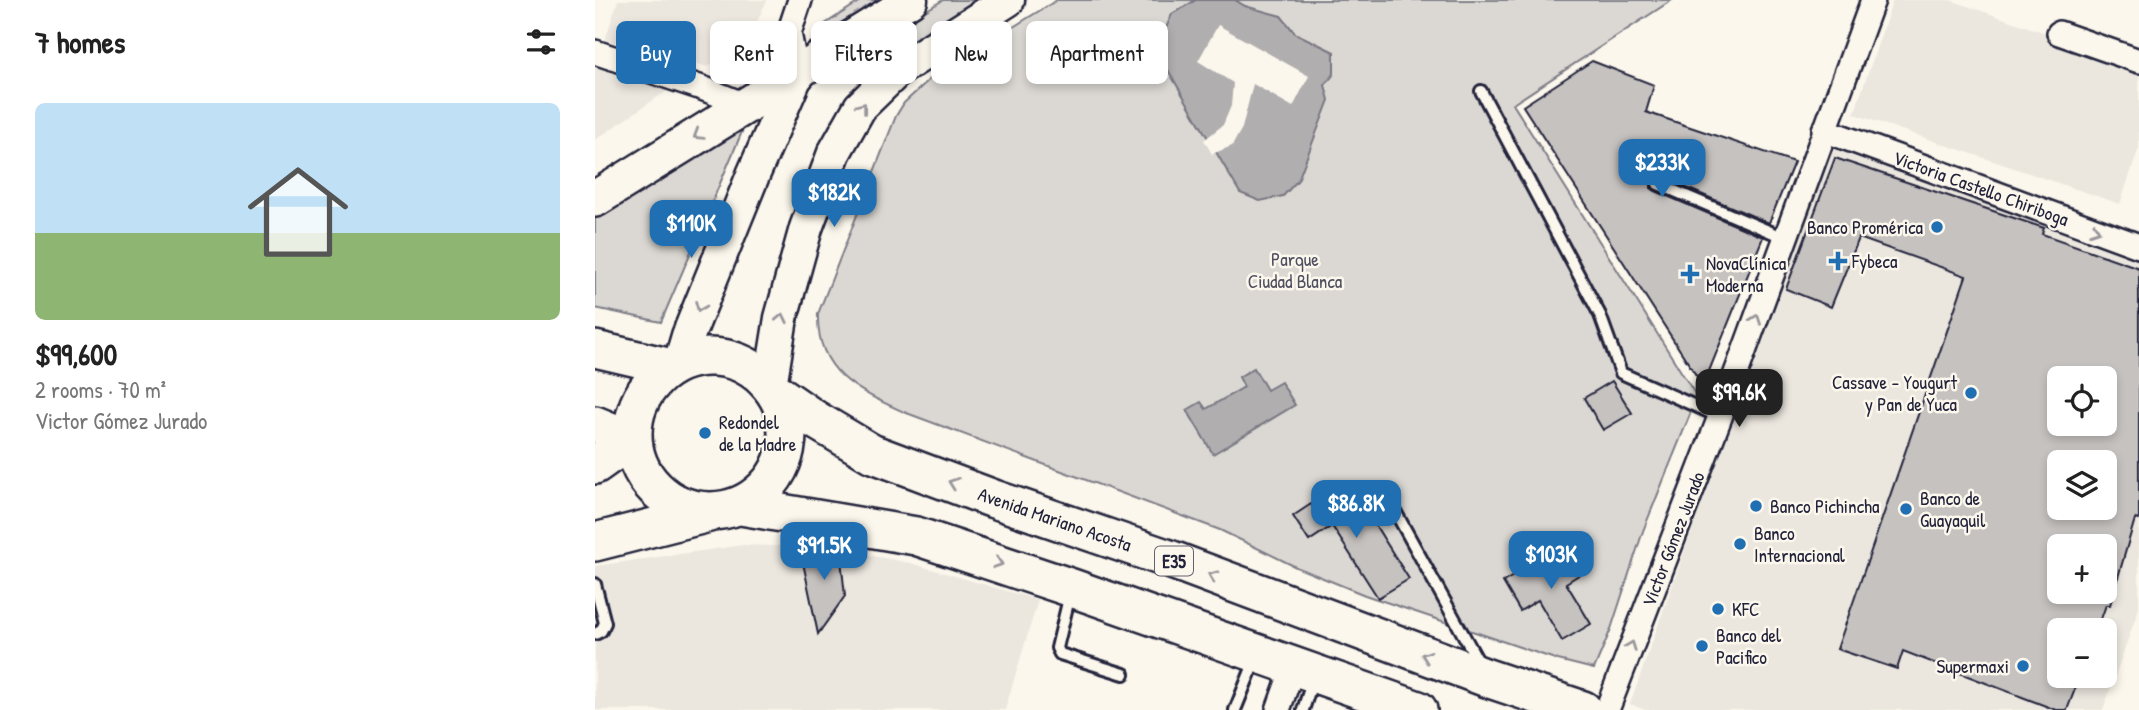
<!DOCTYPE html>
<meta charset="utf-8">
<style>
body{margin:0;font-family:"Patrick Hand",sans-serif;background:#f2f2f2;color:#222;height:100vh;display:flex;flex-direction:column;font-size:26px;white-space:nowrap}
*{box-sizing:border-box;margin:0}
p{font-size:23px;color:#767676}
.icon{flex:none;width:38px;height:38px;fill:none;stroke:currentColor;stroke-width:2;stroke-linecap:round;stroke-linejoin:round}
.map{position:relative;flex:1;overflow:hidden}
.details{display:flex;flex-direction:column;background:#fff;width:595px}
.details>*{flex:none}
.hud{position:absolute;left:21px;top:21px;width:665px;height:63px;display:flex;gap:14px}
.tools{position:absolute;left:1452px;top:366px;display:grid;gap:14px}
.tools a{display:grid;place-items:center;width:70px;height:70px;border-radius:10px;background:#fff;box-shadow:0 4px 10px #0003;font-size:35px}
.price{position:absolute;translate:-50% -60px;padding:0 16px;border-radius:14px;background:#1f6fb2;color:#fff;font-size:23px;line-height:46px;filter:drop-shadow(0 2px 4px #0008)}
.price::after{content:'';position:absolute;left:50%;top:42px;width:21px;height:16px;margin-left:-10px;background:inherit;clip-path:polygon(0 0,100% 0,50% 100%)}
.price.on{background:#222;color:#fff}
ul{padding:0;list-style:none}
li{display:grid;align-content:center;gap:14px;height:371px;padding:0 35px}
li+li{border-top:2px solid #e0e0e0}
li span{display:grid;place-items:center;height:217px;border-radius:10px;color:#555}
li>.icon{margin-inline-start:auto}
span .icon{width:126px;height:126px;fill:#fffc;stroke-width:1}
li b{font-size:30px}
h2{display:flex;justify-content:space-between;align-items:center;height:84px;padding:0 35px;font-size:30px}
.tag{padding:0 24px;border-radius:10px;background:#fff;box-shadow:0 4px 10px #0003;font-size:24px;line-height:63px}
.tag.on{background:#1f6fb2;color:#fff}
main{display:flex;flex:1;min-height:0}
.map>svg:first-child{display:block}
</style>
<main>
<section class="details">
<h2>7 homes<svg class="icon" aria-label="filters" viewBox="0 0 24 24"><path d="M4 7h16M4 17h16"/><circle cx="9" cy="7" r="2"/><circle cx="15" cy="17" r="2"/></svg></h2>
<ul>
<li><span style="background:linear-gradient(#bfe0f5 60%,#8fb573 0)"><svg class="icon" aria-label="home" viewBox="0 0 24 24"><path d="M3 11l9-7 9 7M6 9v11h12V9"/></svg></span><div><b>$99,600</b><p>2 rooms · 70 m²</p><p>Victor Gómez Jurado</p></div></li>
</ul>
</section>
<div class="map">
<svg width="1544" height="710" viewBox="0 0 1544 710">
<rect width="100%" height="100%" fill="#fbf7ec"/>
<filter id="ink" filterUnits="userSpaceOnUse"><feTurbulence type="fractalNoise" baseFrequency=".0143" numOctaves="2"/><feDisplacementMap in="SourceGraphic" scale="14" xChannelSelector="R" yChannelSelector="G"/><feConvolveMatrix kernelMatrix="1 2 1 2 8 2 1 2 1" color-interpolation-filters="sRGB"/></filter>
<g filter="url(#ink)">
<!-- built -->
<path fill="#ebe7df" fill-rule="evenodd" d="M 23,0 L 172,0 L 158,31 L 113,67 L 10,40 Z
M 1298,0 L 1355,0 L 1544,65 L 1544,148 L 1525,204 L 1259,114 Z
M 0,66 L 79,86 L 0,140 Z
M 1235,143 L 1544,254 L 1544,608 L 1508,710 L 1050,710 L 1035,704 ZM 1465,378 L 1510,378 L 1510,424 L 1465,424 ZM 1465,462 L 1510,462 L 1510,508 L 1465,508 ZM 1465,546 L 1510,546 L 1510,592 L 1465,592 ZM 1465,630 L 1510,630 L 1510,676 L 1465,676 Z
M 148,545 L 237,548 L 315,563 L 443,600 L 410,710 L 0,710 L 0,566 Z"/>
<!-- green -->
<path fill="#dbd8d3" stroke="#7e7d87" stroke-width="2" d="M 267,0 L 295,0 L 236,37 L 227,26 Z
M 348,0 L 388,0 L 263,81 L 250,61 Z
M 462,0 L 1077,0 L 918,104 L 1102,397 L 1048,531 L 1016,629 L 999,669 L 963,660 L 770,595 L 701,567 L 625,530 L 309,412 C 263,391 221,372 223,314 L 301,116 L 309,103 L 337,77 Z
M 149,127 L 66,322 L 0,308 L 0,212 Z"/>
<!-- water -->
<path fill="#b1aeb0" stroke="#787681" stroke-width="2" d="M 601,0 L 640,0 L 650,6 L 686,16 L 700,33 L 739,52 L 739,74 L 730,85 L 734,100 L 703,180 L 688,196 L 665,201 L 645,193 L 563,53 L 565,42 L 577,14 Z
M 659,368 L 672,390 L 686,382 L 700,405 L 618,454 L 592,410 L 606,402 L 611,409 L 649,387 L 644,377 Z"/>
<!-- pier -->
<path fill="#fbf7ec" d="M 623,25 L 714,76 L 698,107 L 658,84 L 647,128 L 637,146 L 617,154 L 609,140 L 628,125 L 636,106 L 638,83 L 603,61 Z"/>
<!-- building -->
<path fill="#c6c2c0" stroke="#22223b" stroke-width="2" fill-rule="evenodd" d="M 997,61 L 1059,85 L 1051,112 L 1199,162 L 1174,223 L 1066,177 L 1059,177 L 1056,182 L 1056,188 L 1060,191 L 1168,237 L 1108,386 L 928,106 Z
M 1240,158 L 1449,228 L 1447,234 L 1544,268 L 1544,520 L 1540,519 L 1515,605 L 1511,605 L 1502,630 L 1465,630 L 1465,676 L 1485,676 L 1472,710 L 1461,710 L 1308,651 L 1302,669 L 1242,649 L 1371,276 L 1264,238 L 1236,307 L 1191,289 ZM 1465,378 L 1510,378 L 1510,424 L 1465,424 ZM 1465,462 L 1510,462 L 1510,508 L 1465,508 ZM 1465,546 L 1510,546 L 1510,600 L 1487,592 L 1465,592 Z
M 1017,381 L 1037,413 L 1008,430 L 989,398 Z
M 757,488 L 814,579 L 783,598 L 737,526 L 714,541 L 698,516 L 716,504 L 721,511 Z
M 971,545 L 987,573 L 971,583 L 996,624 L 967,641 L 943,600 L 925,611 L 908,582 Z
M 207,547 L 245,550 L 250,596 L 223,634 L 207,558 Z"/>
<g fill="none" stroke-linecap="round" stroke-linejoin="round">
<defs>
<path id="service" d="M 886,91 L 1005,315 L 1026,373 L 1125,417
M 1063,184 L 1190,238
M 790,493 L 884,663
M 0,584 L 10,623 L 6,631 L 0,634
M 475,594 L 462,648 L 465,654 L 529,674
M 640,710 L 661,658
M 708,710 L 718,679"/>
<path id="minor" d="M 1464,33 L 1544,61
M 0,52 L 107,88 L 150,105
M 202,74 L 194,33 L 205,0
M 1229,130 L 1544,246
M 683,710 L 699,665
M 1012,710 L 1125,417 L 1278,0"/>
<path id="secondary" d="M 85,363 L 93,336 L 158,175 L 202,74 L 237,49 L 316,0
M 175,386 L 186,318 L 211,228 L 239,153 L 265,107 L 303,70 L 413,0"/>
<path id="primary" d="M 0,199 L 202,74
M 0,349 L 77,367
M 0,424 L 34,438"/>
<path id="trunk" d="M38 434a77 77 0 1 1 154 0a77 77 0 1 1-154 0Z
M 180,392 L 219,419 L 276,453 L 399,499 L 577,560 L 892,678 L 988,710
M 0,465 L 35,440
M 146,506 L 321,536 L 477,588 L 823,710
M 0,542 L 114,513"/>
</defs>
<!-- service casing -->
<use href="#service" stroke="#22223b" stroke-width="16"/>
<!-- minor casing -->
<use href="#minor" stroke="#22223b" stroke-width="28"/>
<!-- secondary casing -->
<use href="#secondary" stroke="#22223b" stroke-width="37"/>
<!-- primary casing -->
<use href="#primary" stroke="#22223b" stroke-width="40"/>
<!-- trunk casing -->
<use href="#trunk" stroke="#22223b" stroke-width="42"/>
<!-- service -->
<use href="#service" stroke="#fbf7ec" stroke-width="10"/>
<!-- minor -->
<use href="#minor" stroke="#fbf7ec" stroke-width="23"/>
<!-- secondary -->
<use href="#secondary" stroke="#fbf7ec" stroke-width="32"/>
<!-- primary -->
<use href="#primary" stroke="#fbf7ec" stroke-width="35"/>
<!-- trunk -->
<use href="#trunk" stroke="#fbf7ec" stroke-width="37"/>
</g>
<!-- one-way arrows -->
<defs><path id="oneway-chevron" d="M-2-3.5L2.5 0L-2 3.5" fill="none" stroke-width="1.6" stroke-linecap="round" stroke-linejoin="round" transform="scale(1.75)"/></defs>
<g stroke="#99979c">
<use href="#oneway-chevron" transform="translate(267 107) rotate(-52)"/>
<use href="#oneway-chevron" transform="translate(103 135) rotate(148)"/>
<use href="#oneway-chevron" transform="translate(1500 230) rotate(20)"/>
<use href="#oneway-chevron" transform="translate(105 307) rotate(112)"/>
<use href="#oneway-chevron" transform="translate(187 318) rotate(-78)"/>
<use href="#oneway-chevron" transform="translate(1161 319) rotate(-70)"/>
<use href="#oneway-chevron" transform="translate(358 483) rotate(-160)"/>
<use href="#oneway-chevron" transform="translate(403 563) rotate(18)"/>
<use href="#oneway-chevron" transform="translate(618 576) rotate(-159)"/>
<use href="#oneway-chevron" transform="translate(1036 646) rotate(-69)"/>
<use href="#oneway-chevron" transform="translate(831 656) rotate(-160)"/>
</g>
</g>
<!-- markers -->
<g fill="#1f6fb2" stroke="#fbf7ec" stroke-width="2.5">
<circle cx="1342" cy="227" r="7"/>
<path d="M1239.5 250.5h7v7h7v7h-7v7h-7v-7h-7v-7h7z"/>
<path d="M1091.5 263.5h7v7h7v7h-7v7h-7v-7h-7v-7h7z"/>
<circle cx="1376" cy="393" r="7"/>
<circle cx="110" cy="433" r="7"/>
<circle cx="1161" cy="506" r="7"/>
<circle cx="1311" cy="509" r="7"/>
<circle cx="1145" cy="544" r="7"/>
<circle cx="1123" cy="609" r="7"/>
<circle cx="1107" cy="646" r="7"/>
<circle cx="1428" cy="666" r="7"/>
</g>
<g text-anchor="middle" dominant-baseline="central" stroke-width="5" stroke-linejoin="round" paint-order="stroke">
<!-- shield labels -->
<rect fill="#fbf7ec" stroke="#636270" stroke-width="2" x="560" y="546.5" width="38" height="29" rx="5"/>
<g font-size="18" font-weight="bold" fill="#22223b">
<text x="579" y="561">E35</text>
</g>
<!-- street labels -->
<g font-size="19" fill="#22223b" stroke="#fbf7ec">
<text transform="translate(1386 188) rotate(20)">Victoria Castello Chiriboga</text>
<text transform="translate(460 519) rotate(19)">Avenida Mariano Acosta</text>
<text transform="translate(1078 539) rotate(-69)">Victor Gómez Jurado</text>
</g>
<!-- poi labels -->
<g font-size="19" fill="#22223b" stroke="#fbf7ec" text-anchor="start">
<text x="1328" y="227" text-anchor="end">Banco Promérica</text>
<text x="1257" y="261">Fybeca</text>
<text x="1111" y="263">NovaClínica<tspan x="1111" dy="22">Moderna</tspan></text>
<text x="1362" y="382" text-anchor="end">Cassave - Yougurt<tspan x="1362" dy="22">y Pan de Yuca</tspan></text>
<text x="124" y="422">Redondel<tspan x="124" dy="22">de la Madre</tspan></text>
<text x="1325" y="498">Banco de<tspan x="1325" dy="22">Guayaquil</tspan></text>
<text x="1175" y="506">Banco Pichincha</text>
<text x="1159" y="533">Banco<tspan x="1159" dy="22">Internacional</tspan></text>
<text x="1137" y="609">KFC</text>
<text x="1121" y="635">Banco del<tspan x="1121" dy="22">Pacifico</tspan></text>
<text x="1414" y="666" text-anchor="end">Supermaxi</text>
</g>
<!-- park labels -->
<g font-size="19" fill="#505061" stroke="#fbf7ec">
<text x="700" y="259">Parque<tspan x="700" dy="22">Ciudad Blanca</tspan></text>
</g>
</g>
</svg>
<div class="tools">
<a><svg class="icon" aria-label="locate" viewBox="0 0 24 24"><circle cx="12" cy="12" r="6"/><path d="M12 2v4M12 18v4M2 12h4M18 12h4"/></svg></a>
<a><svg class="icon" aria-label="layers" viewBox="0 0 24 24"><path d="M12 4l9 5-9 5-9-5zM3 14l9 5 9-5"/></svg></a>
<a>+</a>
<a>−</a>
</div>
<b class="price" style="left:1067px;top:199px">$233K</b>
<b class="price" style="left:239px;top:229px">$182K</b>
<b class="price" style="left:96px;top:260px">$110K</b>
<b class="price on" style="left:1144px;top:429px">$99.6K</b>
<b class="price" style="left:761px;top:540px">$86.8K</b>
<b class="price" style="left:229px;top:582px">$91.5K</b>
<b class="price" style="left:956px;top:591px">$103K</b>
<div class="hud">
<a class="tag on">Buy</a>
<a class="tag">Rent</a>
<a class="tag">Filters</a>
<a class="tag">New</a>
<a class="tag">Apartment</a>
</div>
</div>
</main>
